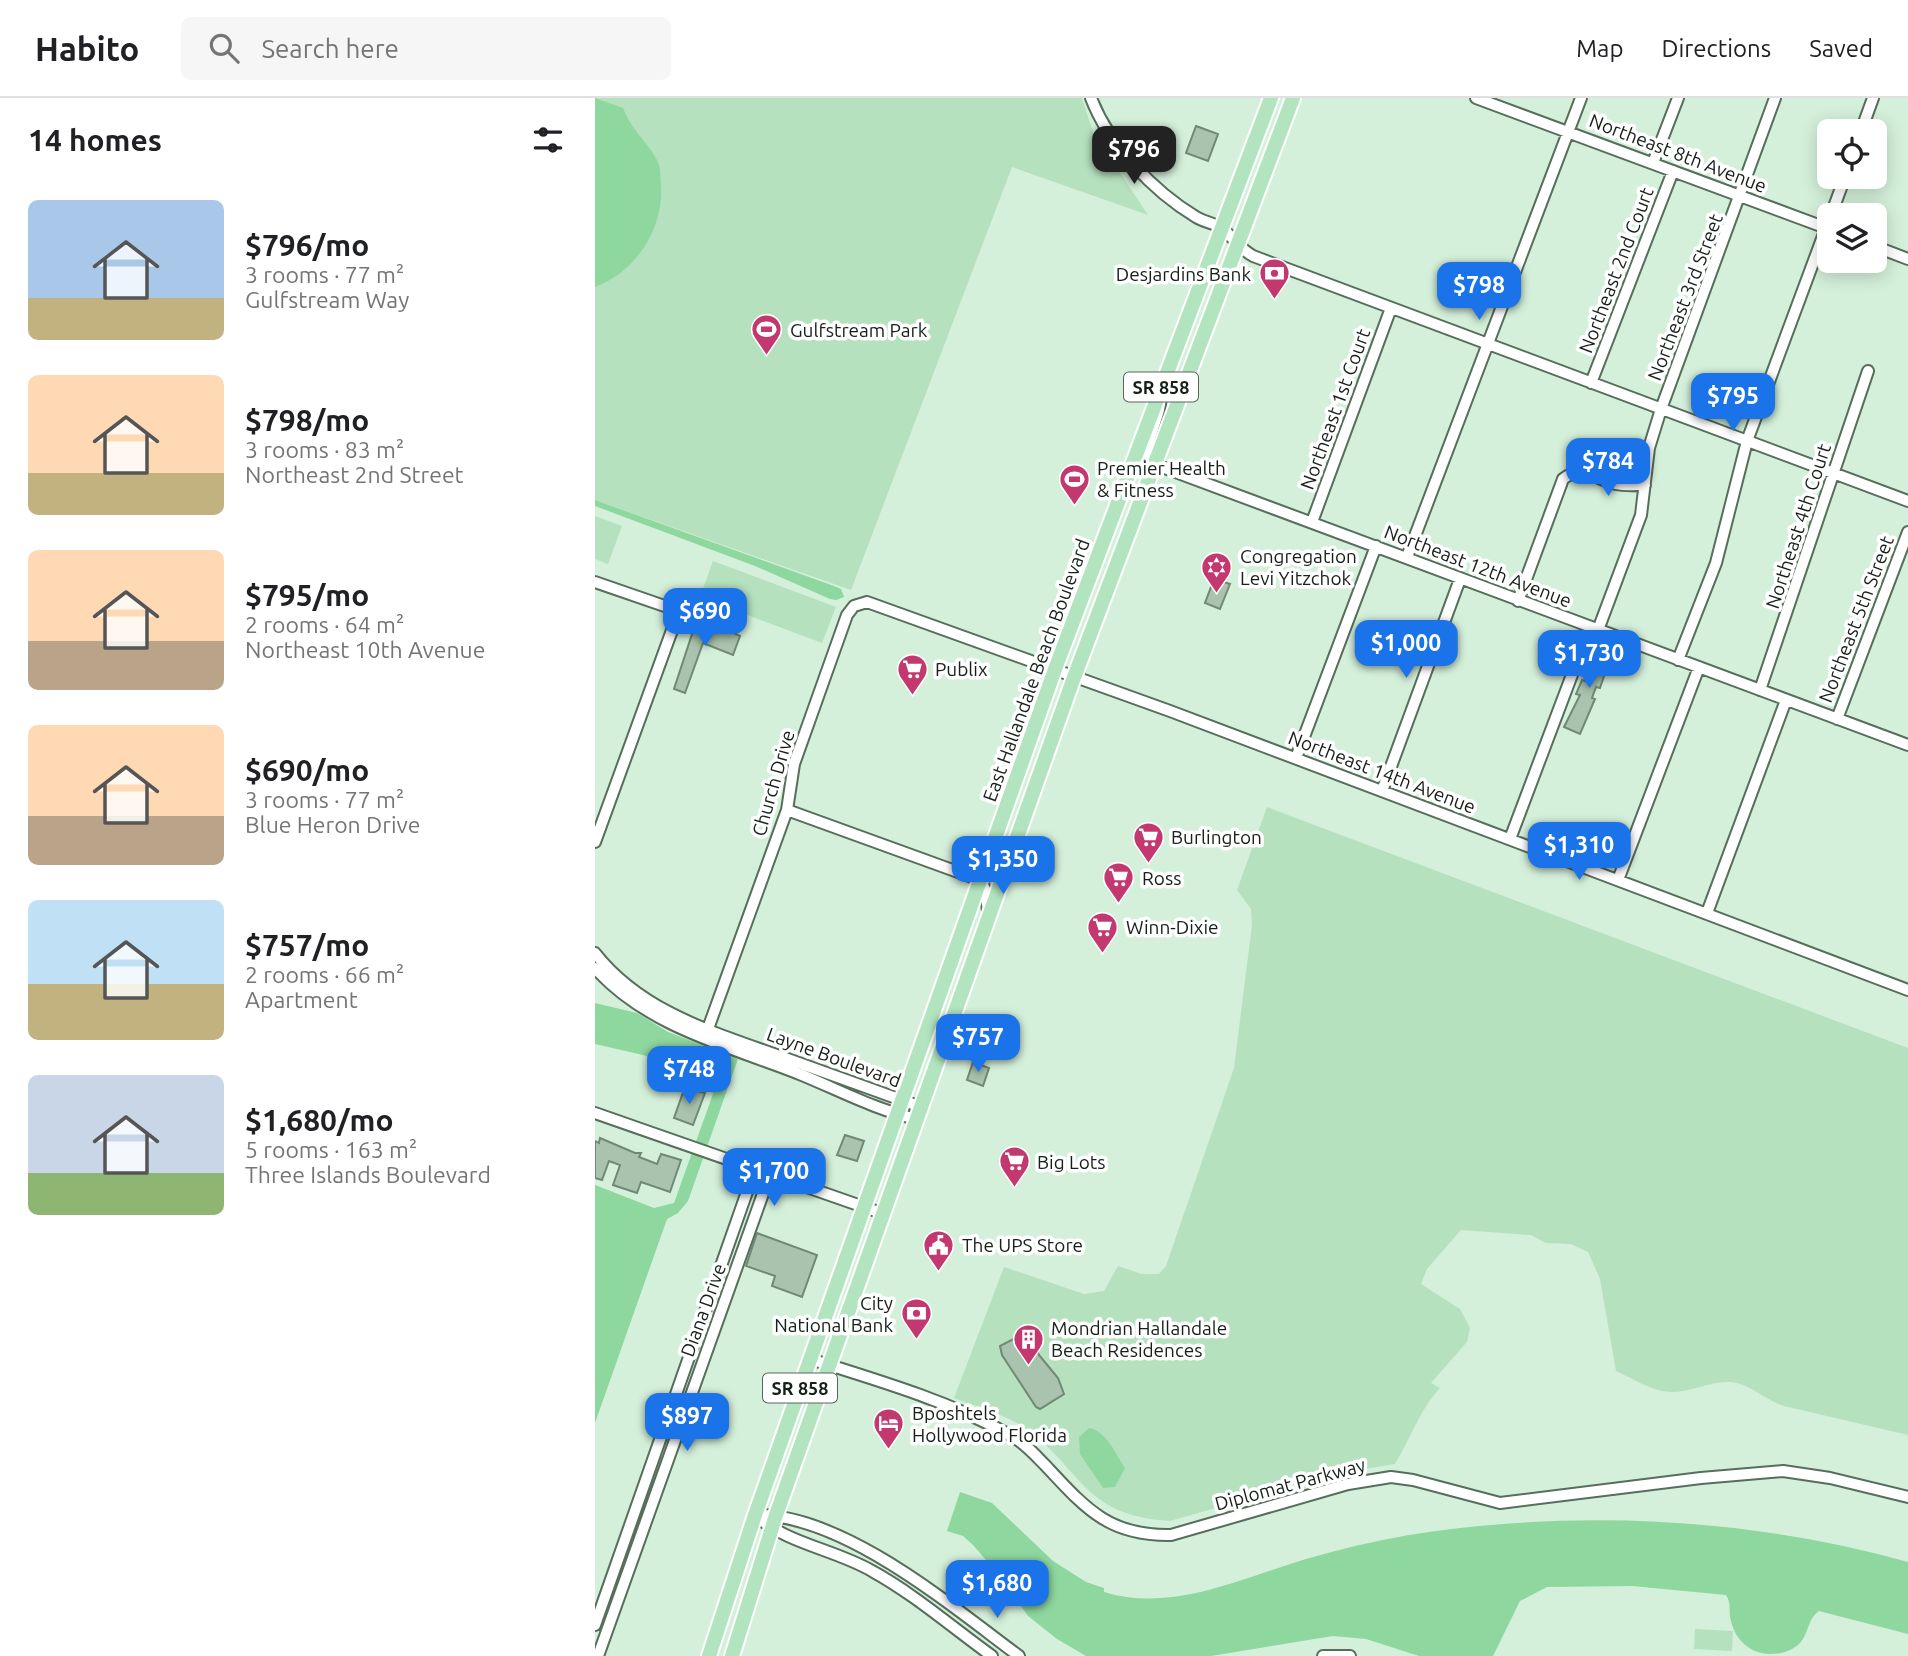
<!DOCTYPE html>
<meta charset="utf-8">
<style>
body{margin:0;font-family:Ubuntu,sans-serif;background:#f6f6f6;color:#202124;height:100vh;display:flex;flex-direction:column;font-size:26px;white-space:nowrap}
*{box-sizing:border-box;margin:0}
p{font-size:23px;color:#757577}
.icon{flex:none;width:38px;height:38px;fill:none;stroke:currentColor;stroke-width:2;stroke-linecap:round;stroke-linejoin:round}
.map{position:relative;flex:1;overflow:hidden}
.details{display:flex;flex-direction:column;background:#fff;width:595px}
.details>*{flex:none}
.controls{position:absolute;left:1222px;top:21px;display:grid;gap:14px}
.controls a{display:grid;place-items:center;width:70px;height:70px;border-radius:10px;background:#fff;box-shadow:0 4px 18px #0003;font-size:35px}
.price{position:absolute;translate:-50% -60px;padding:0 16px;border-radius:14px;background:#1a73e8;color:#fff;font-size:23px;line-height:46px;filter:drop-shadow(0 2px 4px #0008)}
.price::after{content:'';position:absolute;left:50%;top:42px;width:21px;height:16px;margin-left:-10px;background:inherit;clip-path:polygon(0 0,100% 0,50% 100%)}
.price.active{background:#222;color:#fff}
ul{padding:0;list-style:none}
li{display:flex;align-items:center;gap:21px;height:175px;padding:0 28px}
li span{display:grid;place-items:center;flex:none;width:196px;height:140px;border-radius:10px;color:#555}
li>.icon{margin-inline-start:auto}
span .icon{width:84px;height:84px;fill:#fffc;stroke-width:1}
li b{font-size:30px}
h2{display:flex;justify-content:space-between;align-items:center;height:84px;padding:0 28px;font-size:30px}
header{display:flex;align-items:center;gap:42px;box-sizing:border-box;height:98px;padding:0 35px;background:#fff;border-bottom:2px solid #e0e0e0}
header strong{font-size:33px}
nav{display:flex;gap:38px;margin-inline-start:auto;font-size:24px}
.search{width:490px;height:63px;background:#f6f6f6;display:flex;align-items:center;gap:18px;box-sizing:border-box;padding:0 24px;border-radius:10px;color:#757577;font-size:26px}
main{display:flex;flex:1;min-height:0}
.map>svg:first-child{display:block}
</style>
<header>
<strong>Habito</strong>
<div class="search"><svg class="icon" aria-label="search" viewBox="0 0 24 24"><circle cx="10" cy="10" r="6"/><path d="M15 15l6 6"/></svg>Search here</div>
<nav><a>Map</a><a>Directions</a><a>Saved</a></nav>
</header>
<main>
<section class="details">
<h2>14 homes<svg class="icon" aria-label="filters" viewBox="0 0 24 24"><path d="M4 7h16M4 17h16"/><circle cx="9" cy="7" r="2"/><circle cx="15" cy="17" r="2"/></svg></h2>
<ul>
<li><span style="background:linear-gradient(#a9c7e8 70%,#c2b280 0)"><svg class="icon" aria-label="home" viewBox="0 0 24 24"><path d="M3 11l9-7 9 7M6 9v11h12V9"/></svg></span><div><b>$796/mo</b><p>3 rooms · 77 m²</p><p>Gulfstream Way</p></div></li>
<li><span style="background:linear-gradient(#ffd9b3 70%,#c2b280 0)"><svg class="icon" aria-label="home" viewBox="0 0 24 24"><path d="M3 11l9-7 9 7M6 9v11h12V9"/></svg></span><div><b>$798/mo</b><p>3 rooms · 83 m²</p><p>Northeast 2nd Street</p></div></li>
<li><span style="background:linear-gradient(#ffd9b3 65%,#b9a48a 0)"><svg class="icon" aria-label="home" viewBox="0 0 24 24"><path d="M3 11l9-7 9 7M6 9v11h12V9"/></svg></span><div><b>$795/mo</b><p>2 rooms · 64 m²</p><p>Northeast 10th Avenue</p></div></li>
<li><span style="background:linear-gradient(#ffd9b3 65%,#b9a48a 0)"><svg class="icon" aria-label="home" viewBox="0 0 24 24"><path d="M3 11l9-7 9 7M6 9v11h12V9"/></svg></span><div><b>$690/mo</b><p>3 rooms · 77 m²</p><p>Blue Heron Drive</p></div></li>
<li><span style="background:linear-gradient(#bfe0f5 60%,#c2b280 0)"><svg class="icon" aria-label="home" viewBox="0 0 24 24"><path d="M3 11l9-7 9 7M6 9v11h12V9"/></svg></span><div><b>$757/mo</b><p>2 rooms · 66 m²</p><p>Apartment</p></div></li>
<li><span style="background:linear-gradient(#c9d6e8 70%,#8fb573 0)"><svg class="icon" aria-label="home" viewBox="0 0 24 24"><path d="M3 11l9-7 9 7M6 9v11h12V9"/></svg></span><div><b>$1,680/mo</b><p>5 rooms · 163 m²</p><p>Three Islands Boulevard</p></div></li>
</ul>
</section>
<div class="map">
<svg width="1313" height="1558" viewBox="0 0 1313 1558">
<rect width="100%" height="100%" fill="#d4f0da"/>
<!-- green -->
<path fill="#b5e1be" d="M 0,0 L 487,0 L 498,34 L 553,117 L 417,69 L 256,492 L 0,402 Z
M 0,418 L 27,428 L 13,466 L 0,461 Z
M 118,463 L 241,509 L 227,545 L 105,499 Z
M 672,709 L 1313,950 L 1313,1337 L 1189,1308 C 1170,1302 1154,1285 1135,1284 C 1116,1283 1096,1294 1076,1294 C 1056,1293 1039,1281 1021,1273 L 1005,1181 L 993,1154 L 976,1146 L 951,1145 L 936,1137 L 866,1132 L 832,1171 L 826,1186 L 865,1211 L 875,1230 L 872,1244 L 836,1285 L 845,1290 C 824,1313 816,1340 800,1366 L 740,1376 L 575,1423 C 482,1418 486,1363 420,1324 C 402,1314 379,1308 359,1300 L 409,1169 L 489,1196 L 509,1193 L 523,1168 L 547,1176 L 564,1176 L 571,1168 L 639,970 L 657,827 L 656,811 L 642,792 Z
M 1100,1531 L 1138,1533 L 1137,1553 L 1099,1551 Z"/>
<!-- water -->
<path fill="#8ed79f" d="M 0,0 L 28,10 C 36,32 53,44 63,64 C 66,70 65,80 66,86 C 69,130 42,173 0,189 Z
M 0,402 L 239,488 L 246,491 L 249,499 L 241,502 L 235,501 L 160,468 L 0,408 Z
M 0,905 L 42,915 L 73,934 L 143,961 L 93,1103 L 83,1115 L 72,1121 L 0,1325 L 0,1087 L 59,1110 L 79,1105 L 118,996 L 114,982 L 108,978 L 48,957 L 0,946 Z
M 494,1330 C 512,1333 521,1357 530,1370 L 520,1389 L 508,1390 L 485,1356 L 484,1339 Z
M 365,1394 L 397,1405 L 458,1463 L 491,1484 L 509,1490 L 509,1494 C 575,1515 645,1481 711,1461 C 745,1451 779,1443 814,1437 C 980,1411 1151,1419 1313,1464 L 1313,1536 L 1224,1513 C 1213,1520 1214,1535 1205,1545 C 1197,1553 1186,1556 1175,1556 C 1156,1556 1140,1542 1136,1523 C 1133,1513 1137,1506 1131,1497 L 1037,1488 L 952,1489 L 925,1503 L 898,1558 L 824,1558 L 771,1541 L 738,1538 L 616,1558 L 491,1558 L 462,1541 L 433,1518 L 404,1477 L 378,1447 L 368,1438 L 352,1433 Z"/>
<!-- building -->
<path fill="#a9c3ae" stroke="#708975" stroke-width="2" d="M 601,28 L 623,36 L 613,63 L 591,55 Z
M 619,481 L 635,486 L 625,511 L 610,505 Z
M 107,519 L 145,538 L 138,557 L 108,545 L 90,595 L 79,591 L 101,524 L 105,526 Z
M 1005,549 L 1017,553 L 1015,560 L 1005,590 L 1001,589 L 997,600 L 1000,601 L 985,636 L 969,629 L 985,597 L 981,596 L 987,582 L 990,583 L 1000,557 L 997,555 L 999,550 Z
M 378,964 L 394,970 L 388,988 L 372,982 Z
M 90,989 L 110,995 L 98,1027 L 79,1020 Z
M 250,1037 L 269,1043 L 262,1063 L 242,1057 Z
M 5,1040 L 40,1055 L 46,1055 L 44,1059 L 62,1066 L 66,1056 L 86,1062 L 75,1094 L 46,1084 L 42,1095 L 18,1087 L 25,1067 L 14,1063 L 7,1082 L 0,1080 L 0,1043 L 4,1045 Z
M 162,1135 L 222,1157 L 207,1199 L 177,1188 L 180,1178 L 151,1168 Z
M 432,1234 L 444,1257 L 463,1280 L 469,1296 L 445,1311 L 441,1309 L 407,1257 L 405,1248 Z"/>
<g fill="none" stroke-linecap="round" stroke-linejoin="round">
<defs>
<path id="minor" d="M 496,0 C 514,47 558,93 601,119 C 609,124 619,125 626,130 C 638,138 642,149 658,158 L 1313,403
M 881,0 L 1234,131
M 1266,33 L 1278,0
M 1058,65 L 1083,0
M 1236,117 L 1250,79
M 1279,148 L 1313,161
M 996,285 L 1078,73
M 565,296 C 569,319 542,349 559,366 L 1313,647
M 717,424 L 796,210
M 812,459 L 986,0
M 0,484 L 84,513 L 0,744
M 923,503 L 968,381 C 986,366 1002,382 1021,386 C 1030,388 1041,387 1050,387
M 1003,532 L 1046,417 L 1054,350 L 1066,311 L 1180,0
M 1083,562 L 1121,465 L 1152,343 L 1234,122
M 1165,592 L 1273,273
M 1242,621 L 1313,434
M 701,660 L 781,448
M 787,693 L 865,481
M 192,712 L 385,782 L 390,791 L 393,813
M 915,741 L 995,529
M 1023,782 L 1104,569
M 1112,815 L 1191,602
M 0,855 C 47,915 121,935 190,960 C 235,976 281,993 326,1009
M 0,870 C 52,929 137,949 207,977 C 246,993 281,1012 322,1021
M 110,939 L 192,712 L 199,666 L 252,517 L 259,508 L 272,504 L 575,613 L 1313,892
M 0,1015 L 289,1116
M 215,1261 C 282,1282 354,1303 415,1337 C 429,1344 440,1357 451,1368 C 491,1411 514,1438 576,1437 L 753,1386 L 796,1379 L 818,1382 L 905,1405 L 1106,1380 L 1188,1373 L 1235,1380 L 1313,1399
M 160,1417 C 248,1416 355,1507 424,1558
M 160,1417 C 192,1446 239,1451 277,1473 C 319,1496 358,1530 397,1558
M 0,1527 L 160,1071
M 3,1558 L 175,1076
M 728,1558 L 755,1558"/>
<path id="major" d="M 114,1558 L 160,1417 L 460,571 L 676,0
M 137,1558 L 181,1417 L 478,582 L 698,0"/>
</defs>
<!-- minor casing -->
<use href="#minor" stroke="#566e5b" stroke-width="14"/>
<!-- major casing -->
<use href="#major" stroke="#fff" stroke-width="18"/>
<!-- minor -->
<use href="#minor" stroke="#fff" stroke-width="10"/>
<!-- major -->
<use href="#major" stroke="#b2e4bf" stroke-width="14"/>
</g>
<!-- icons -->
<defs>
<symbol id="bank-pin" viewBox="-11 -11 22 30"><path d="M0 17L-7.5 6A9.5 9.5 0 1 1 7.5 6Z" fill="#c3386f" stroke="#fff"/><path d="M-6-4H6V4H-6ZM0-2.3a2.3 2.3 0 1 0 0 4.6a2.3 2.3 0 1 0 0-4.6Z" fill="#fff"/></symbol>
<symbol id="stadium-pin" viewBox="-11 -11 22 30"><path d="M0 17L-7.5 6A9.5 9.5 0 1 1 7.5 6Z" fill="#c3386f" stroke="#fff"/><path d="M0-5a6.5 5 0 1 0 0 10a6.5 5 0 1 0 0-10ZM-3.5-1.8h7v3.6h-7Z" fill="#fff"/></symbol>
<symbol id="synagogue-pin" viewBox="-11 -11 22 30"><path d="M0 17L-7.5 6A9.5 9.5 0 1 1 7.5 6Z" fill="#c3386f" stroke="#fff"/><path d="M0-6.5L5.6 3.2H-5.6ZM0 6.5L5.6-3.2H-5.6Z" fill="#fff"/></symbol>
<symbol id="supermarket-pin" viewBox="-11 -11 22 30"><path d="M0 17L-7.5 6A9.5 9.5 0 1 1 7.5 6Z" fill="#c3386f" stroke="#fff"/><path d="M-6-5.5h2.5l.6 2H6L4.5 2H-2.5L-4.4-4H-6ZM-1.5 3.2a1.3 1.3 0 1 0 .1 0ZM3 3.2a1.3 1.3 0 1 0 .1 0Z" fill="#fff"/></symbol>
<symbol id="civic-pin" viewBox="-11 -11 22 30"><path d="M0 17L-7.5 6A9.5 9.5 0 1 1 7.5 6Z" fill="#c3386f" stroke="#fff"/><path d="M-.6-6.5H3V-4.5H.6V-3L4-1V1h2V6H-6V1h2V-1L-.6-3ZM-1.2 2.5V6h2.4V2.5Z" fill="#fff"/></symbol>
<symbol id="building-pin" viewBox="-11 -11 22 30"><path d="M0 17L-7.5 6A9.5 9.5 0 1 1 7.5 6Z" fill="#c3386f" stroke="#fff"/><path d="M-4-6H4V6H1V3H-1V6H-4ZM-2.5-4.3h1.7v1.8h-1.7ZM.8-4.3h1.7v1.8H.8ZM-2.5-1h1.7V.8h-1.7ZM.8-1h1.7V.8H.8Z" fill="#fff"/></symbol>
<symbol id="hotel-pin" viewBox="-11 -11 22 30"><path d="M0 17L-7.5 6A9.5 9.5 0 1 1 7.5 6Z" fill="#c3386f" stroke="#fff"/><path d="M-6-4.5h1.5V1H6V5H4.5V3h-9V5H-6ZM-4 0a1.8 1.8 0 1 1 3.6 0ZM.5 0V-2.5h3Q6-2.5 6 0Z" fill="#fff"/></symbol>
</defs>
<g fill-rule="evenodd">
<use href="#bank-pin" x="662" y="158" width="35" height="47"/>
<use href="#stadium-pin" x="154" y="214" width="35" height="47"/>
<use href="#stadium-pin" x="462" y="364" width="35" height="47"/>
<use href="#synagogue-pin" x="604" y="452" width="35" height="47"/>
<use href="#supermarket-pin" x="300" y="554" width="35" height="47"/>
<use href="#supermarket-pin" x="536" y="722" width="35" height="47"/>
<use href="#supermarket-pin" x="506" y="762" width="35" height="47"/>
<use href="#supermarket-pin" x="490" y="812" width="35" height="47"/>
<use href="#supermarket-pin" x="402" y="1046" width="35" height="47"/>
<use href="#civic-pin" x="326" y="1130" width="35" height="47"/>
<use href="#bank-pin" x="304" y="1198" width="35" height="47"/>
<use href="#building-pin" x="416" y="1224" width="35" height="47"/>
<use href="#hotel-pin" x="276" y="1308" width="35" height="47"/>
</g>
<g text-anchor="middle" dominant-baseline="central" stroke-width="7" stroke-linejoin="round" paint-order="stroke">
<!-- shield labels -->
<g fill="#fff" stroke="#5c635d" stroke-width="2">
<rect x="529" y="274.5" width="74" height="29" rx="5"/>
<rect x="168" y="1275.5" width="74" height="29" rx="5"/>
</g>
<g font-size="18" font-weight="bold" fill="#162018">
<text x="566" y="289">SR 858</text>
<text x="205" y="1290">SR 858</text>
</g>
<!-- street labels -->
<g font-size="19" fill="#162018" stroke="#fff">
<text transform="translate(1083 55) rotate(21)">Northeast 8th Avenue</text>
<text transform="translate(1021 172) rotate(-69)">Northeast 2nd Court</text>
<text transform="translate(1090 199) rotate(-69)">Northeast 3rd Street</text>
<text transform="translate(740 311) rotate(-70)">Northeast 1st Court</text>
<text transform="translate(1203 428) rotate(-72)">Northeast 4th Court</text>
<text transform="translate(883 468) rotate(21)">Northeast 12th Avenue</text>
<text transform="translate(1261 521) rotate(-69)">Northeast 5th Street</text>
<text transform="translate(441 572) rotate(-70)">East Hallandale Beach Boulevard</text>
<text transform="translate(787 674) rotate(21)">Northeast 14th Avenue</text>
<text transform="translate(178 685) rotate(-74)">Church Drive</text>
<text transform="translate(239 959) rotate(20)">Layne Boulevard</text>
<text transform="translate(108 1212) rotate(-70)">Diana Drive</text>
<text transform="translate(695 1386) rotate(-15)">Diplomat Parkway</text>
</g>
<!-- poi labels -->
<g font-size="19" fill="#162018" stroke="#fff" text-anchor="start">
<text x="656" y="176" text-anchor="end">Desjardins Bank</text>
<text x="195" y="232">Gulfstream Park</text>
<text x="502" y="370">Premier Health<tspan x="502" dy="22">&amp; Fitness</tspan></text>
<text x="645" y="458">Congregation<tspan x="645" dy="22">Levi Yitzchok</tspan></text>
<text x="340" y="571">Publix</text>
<text x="576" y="739">Burlington</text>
<text x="547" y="780">Ross</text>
<text x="531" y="829">Winn-Dixie</text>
<text x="442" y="1064">Big Lots</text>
<text x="367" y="1147">The UPS Store</text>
<text x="298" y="1205" text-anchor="end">City<tspan x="298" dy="22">National Bank</tspan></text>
<text x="456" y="1230">Mondrian Hallandale<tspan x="456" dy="22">Beach Residences</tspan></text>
<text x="317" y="1315">Bposhtels<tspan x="317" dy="22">Hollywood Florida</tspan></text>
</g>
</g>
</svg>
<div class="controls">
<a><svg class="icon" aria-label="locate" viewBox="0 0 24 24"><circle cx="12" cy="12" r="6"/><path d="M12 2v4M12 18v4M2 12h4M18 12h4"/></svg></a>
<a><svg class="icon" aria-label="layers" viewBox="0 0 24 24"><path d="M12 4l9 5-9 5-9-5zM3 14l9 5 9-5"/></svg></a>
</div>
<b class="price active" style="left:539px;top:88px">$796</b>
<b class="price" style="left:884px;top:224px">$798</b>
<b class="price" style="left:1138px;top:335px">$795</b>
<b class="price" style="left:1013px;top:400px">$784</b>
<b class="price" style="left:110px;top:550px">$690</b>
<b class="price" style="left:811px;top:582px">$1,000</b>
<b class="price" style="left:994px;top:592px">$1,730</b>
<b class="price" style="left:984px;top:784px">$1,310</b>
<b class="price" style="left:408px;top:798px">$1,350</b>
<b class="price" style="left:383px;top:976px">$757</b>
<b class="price" style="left:94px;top:1008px">$748</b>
<b class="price" style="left:179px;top:1110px">$1,700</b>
<b class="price" style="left:92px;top:1355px">$897</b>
<b class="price" style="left:402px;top:1522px">$1,680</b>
</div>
</main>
